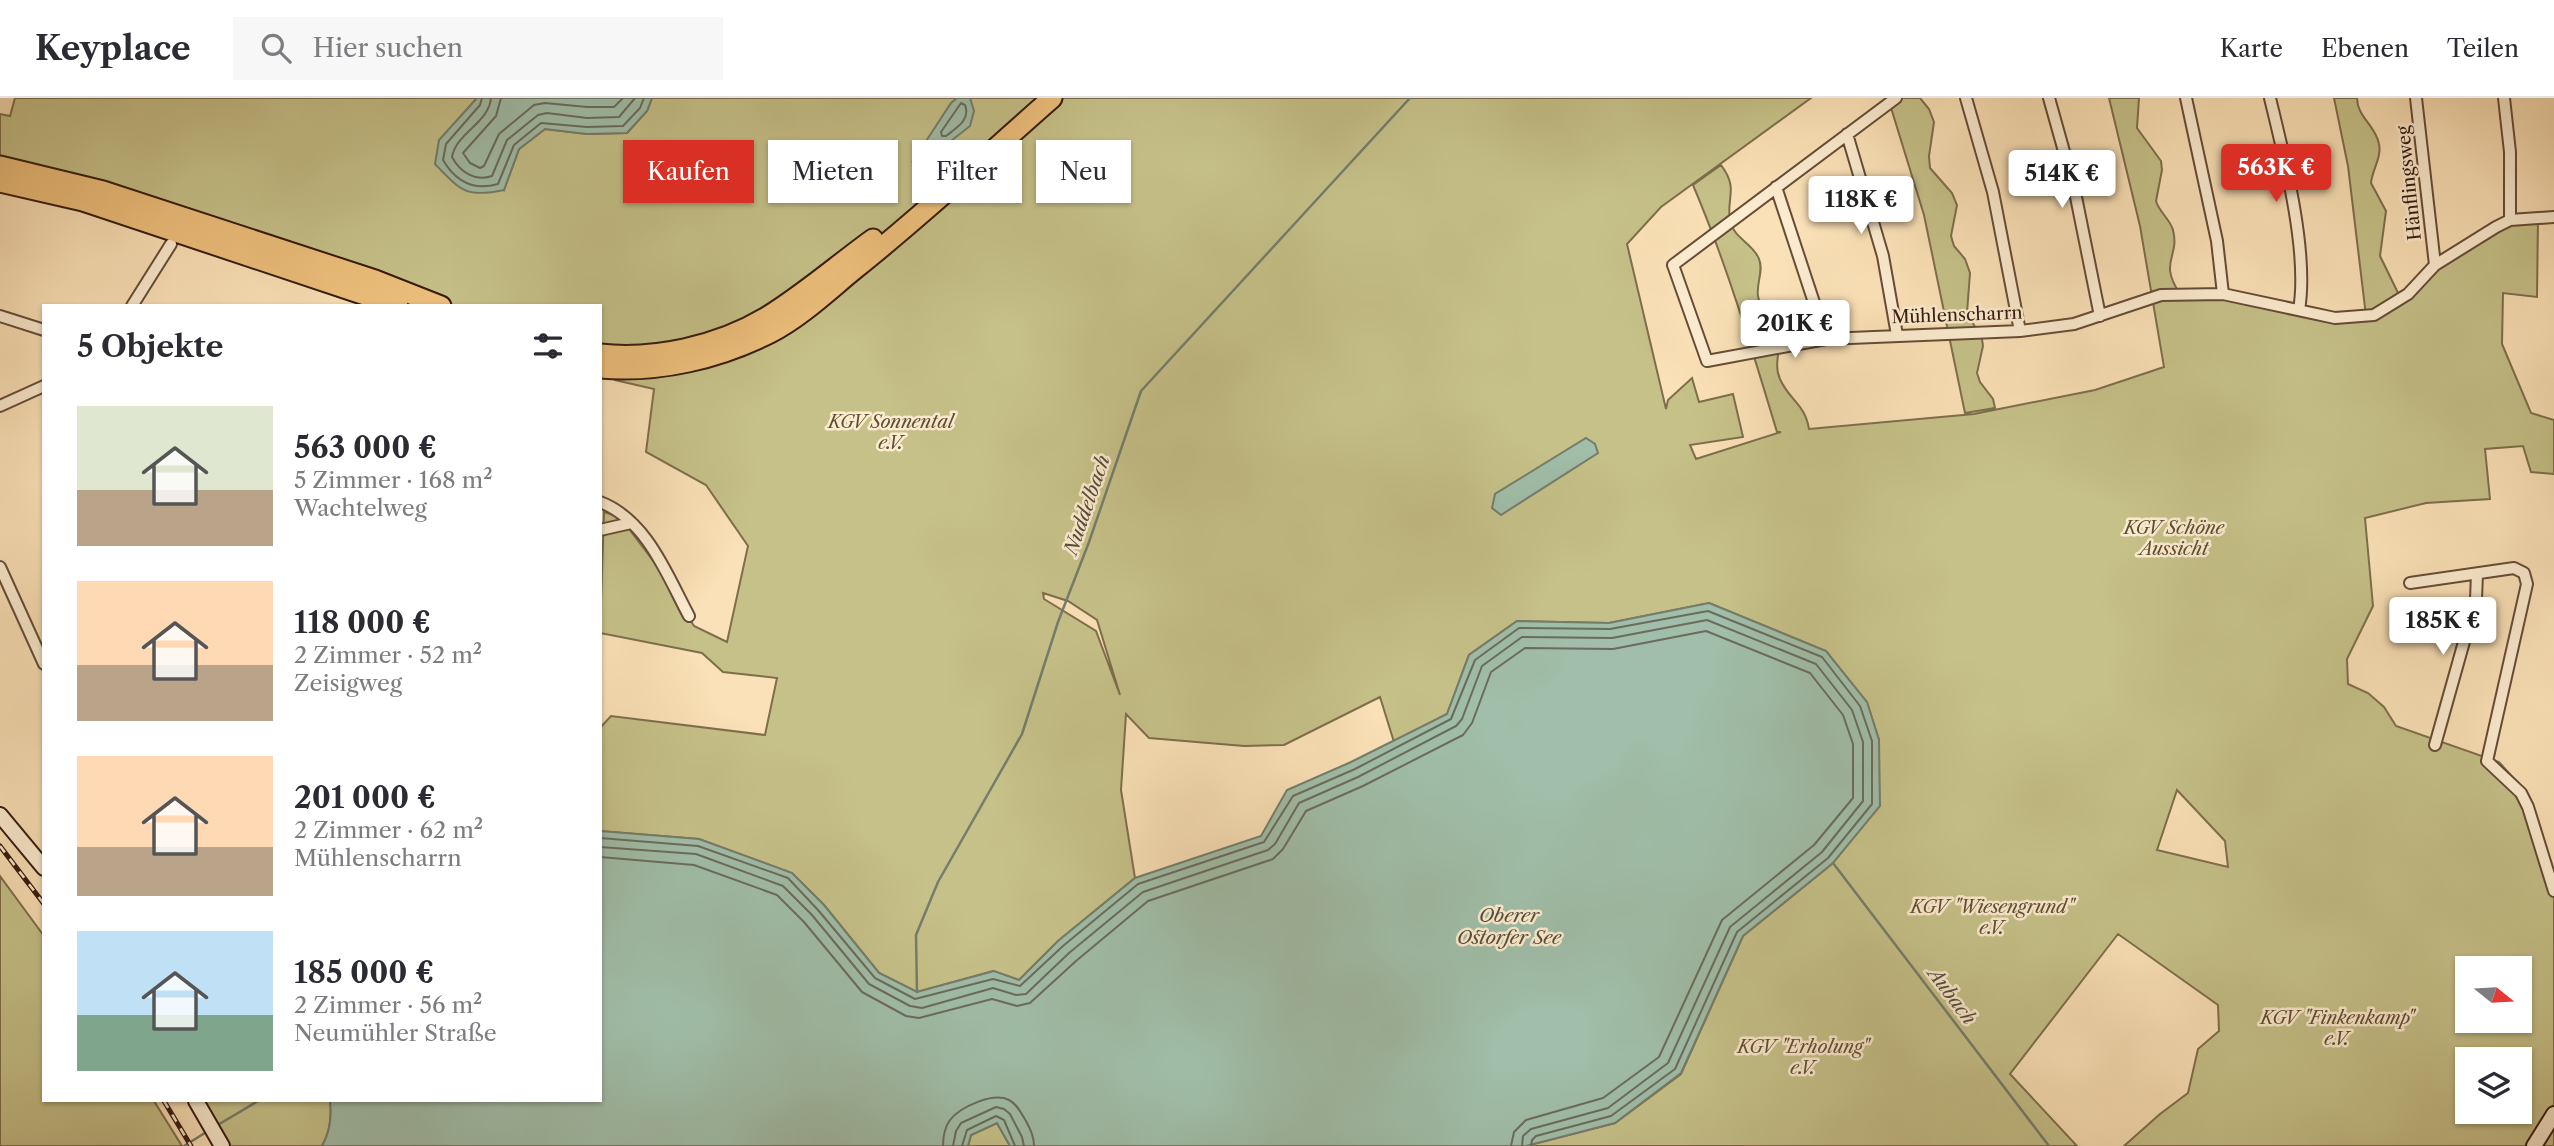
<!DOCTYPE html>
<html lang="de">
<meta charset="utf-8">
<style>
body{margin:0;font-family:"Libre Caslon Text",serif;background:#f7f7f7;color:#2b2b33;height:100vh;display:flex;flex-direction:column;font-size:26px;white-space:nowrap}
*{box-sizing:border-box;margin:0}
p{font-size:23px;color:#7c7c81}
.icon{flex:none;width:38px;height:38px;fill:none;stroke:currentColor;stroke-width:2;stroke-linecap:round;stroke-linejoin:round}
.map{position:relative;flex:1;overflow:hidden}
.drawer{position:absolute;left:42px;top:206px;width:560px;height:798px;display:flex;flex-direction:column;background:#fff;border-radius:0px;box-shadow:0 2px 5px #0004}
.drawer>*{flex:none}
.banner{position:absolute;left:623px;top:42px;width:665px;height:63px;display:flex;gap:14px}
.needle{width:46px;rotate:108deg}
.controls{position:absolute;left:2455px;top:858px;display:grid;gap:14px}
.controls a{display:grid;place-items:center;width:77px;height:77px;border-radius:0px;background:#fff;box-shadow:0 2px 5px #0004;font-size:35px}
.price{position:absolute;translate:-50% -60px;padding:0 16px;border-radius:7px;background:#fff;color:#222;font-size:23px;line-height:46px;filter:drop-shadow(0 2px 4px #0008)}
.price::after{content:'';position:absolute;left:50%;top:42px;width:21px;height:16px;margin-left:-10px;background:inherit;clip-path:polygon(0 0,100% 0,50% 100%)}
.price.selected{background:#d93025;color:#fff}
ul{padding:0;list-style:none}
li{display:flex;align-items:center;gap:21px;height:175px;padding:0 35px}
li span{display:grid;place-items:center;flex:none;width:196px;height:140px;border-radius:0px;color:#555}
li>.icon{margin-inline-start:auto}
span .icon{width:84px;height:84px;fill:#fffc;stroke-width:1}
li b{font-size:30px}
h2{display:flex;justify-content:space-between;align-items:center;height:84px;padding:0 35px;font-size:30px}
.tag{padding:0 24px;border-radius:0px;background:#fff;box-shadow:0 2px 5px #0004;font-size:24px;line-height:63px}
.tag.selected{background:#d93025;color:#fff}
header{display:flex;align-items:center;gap:42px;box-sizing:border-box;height:98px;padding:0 35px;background:#fff;border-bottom:2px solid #e1e1e2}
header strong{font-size:33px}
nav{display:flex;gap:38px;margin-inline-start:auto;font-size:24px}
.search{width:490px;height:63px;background:#f7f7f7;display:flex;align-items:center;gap:18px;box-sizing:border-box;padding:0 24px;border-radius:0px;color:#7c7c81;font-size:26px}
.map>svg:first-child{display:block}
</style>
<header>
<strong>Keyplace</strong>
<div class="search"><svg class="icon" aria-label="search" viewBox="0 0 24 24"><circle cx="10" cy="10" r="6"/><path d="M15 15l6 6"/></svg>Hier suchen</div>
<nav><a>Karte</a><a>Ebenen</a><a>Teilen</a></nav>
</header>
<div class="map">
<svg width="2554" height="1048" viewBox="0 0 2554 1048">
<rect width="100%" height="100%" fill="#fbe1b7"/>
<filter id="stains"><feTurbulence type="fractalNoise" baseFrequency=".00286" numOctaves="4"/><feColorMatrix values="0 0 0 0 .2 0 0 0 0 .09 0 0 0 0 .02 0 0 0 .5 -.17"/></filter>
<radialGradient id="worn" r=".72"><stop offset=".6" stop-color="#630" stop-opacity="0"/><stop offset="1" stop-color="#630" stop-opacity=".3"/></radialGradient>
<!-- green -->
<path fill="#c6c189" stroke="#7e6e4c" stroke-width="2" fill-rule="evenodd" d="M 15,0 L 477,0 L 462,18 L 504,92 L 519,51 L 545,31 L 587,36 L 627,35 L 647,13 L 652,0 L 1811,0 L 1661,109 L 1627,146 L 1666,311 L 1668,302 L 1692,280 L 1699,304 L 1733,296 L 1743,339 L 1690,347 L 1696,361 L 1781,334 L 1777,334 C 1752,251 1727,167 1693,87 L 1721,67 C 1739,91 1726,99 1730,123 C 1734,141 1753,145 1759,161 C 1764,173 1756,185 1758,198 C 1759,210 1775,216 1779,228 C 1784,245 1772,264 1780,281 C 1789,302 1805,306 1809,331 L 1974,316 L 2095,292 L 2164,269 L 2140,128 L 2109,0 L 2139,0 L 2137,30 L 2161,63 L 2162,72 L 2156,103 C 2159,114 2170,121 2173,132 C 2180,160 2158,163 2180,196 L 2223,196 L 2299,212 L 2366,218 L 2348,68 L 2334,0 L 2357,0 C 2357,19 2376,28 2379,46 C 2382,59 2372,72 2371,85 L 2386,113 L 2380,158 L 2401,201 L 2435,167 L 2496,129 L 2538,120 L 2537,199 L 2503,195 L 2502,246 L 2531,315 L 2554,322 L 2554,376 L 2531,374 L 2523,348 L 2485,351 L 2490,401 L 2426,405 L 2365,420 L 2373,508 L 2347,561 L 2348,586 L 2368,595 L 2384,609 L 2396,628 L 2499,664 L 2526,694 L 2554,785 L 2554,1048 L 2124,1048 L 2160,1016 L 2188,995 L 2198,951 L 2219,933 L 2218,907 L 2118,836 L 2010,976 L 2077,1048 L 1526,1048 L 1615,1025 L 1681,976 L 1743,838 L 1833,765 L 1879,642 L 1867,605 L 1826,553 L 1709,505 L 1609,525 L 1517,523 L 1469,557 L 1447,616 L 1394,644 L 1380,599 L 1284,647 L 1244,648 L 1149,640 L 1126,616 L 1121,692 L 1135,780 L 1058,843 L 1019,882 L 993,873 L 917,894 L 879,875 L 824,807 L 792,775 L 699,741 L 600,733 L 600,630 L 611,618 L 765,637 L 777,580 L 723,574 L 702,555 L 600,535 L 604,414 L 620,419 L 654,464 L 694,528 L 727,544 L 748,448 L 706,387 L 646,354 L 654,291 L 615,282 L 611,275 L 600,274 L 600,208 L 385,208 L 87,110 L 0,91 L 0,16 L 10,18 ZM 1043,495 L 1068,503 L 1097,522 L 1120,597 L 1096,533 L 1044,501 ZM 2177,692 L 2225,743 L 2228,769 L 2157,752 ZM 2468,870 L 2520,870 L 2520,922 L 2468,922 ZM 2468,961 L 2520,961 L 2520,1013 L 2468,1013 Z
M 1888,0 L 1920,0 L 1929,11 L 1934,24 L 1929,58 L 1930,70 L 1952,95 L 1957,107 L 1951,138 L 1954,148 L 1965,161 L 1970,175 L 1967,215 L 1982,241 L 1983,248 L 1977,275 L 1980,284 L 1993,301 L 1995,310 L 1965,315 L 1924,117 Z
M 0,778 L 44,838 L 44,1003 L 154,1003 L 182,1048 L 0,1048 Z
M 201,1003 L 330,1003 C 332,1019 330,1034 322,1048 L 229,1048 Z
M 997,1025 L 1010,1048 L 968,1048 L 971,1037 Z"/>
<!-- water -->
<path fill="#a0bea9" stroke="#757d6b" stroke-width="2" d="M 477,0 L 652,0 L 647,13 L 627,35 L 587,36 L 545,31 L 519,51 L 504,92 C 466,100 461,93 435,66 L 439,42 Z
M 957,0 L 970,0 L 974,13 L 970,28 L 928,61 L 913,63 L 951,5 Z
M 1586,340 L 1595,346 L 1598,355 L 1501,417 L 1492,410 L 1495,396 Z
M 1709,505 L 1826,553 L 1867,604 L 1879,642 L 1880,708 L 1833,765 L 1743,838 L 1681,975 L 1615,1025 L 1526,1048 L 1010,1048 L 997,1025 L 971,1037 L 968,1048 L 322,1048 C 330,1034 332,1019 330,1003 L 600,1003 L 600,733 L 699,741 L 792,775 L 824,807 L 879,875 L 917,894 L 994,873 L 1019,882 L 1058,843 L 1135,780 L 1261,738 L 1287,692 L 1351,664 L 1447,616 L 1469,557 L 1517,523 L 1609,525 Z"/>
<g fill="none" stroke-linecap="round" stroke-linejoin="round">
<!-- shore -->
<path stroke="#6a6c5c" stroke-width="2" d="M 482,0 L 480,7 L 446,46 L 443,62 C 456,84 474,93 498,86 L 514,47 L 541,25 L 587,29 L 623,28 L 640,10 L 644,0
M 491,0 C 489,25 456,35 452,59 C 460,74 475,84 492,78 L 507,42 L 538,17 L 547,15 L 587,20 L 619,19 L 635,0
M 501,0 L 496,18 L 463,55 L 470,65 L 480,70 L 484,68 L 499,36 L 534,7 L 545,5 L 587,9 L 614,9 L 623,0
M 961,5 L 965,7 C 971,22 956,30 946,38 L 942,38 L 941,34 Z
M 600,740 L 698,748 L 788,780 L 818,812 L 875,880 L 915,901 L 993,881 L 1020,888 L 1063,848 L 1138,786 L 1264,744 L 1293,698 L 1355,671 L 1451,621 L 1475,562 L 1519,530 L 1610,531 L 1708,513 L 1822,559 L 1860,608 L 1872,643 L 1872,706 L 1828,760 L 1737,834 L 1675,971 L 1611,1018 L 1536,1038 L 1532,1042 L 1531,1048
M 600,749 L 696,756 L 783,788 L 812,817 L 869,886 L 910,908 L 922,910 L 993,890 L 1016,897 L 1026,896 L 1069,855 L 1143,794 L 1268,752 L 1275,746 L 1299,705 L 1358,679 L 1456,628 L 1462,621 L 1482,568 L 1522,539 L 1612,540 L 1707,522 L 1816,566 L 1852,612 L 1863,644 L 1863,703 L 1822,754 L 1730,829 L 1668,965 L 1608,1010 L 1531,1031 L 1523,1038 L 1522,1048
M 600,759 L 694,767 L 777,797 L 804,824 L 862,894 L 906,918 L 919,920 L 992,901 L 1017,908 L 1030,905 L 1076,863 L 1148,803 L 1273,761 L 1283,751 L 1306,713 L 1363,688 L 1463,637 L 1472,625 L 1491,574 L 1525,550 L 1613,551 L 1706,533 L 1810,575 L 1843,617 L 1853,646 L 1853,700 L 1814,747 L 1722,822 L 1659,959 L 1603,1000 L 1526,1022 L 1514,1034 L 1511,1048
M 943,1048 C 943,1039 945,1029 950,1022 C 960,1009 993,994 1009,1002 C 1017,1006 1021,1015 1026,1023 C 1030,1031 1034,1038 1034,1048
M 953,1048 L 956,1033 L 961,1025 L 996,1009 L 1004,1011 L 1010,1016 L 1022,1039 L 1024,1048
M 962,1048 L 967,1032 L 996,1018 L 1004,1022 L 1015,1048"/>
<!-- stream -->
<path stroke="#757d6b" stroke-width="2.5" d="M 1833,765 L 2049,1048
M 917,894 L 916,837 L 938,784 L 1022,636 L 1058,524 L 1089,444 L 1141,293 L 1410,0
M 216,1028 L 258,1003
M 184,1048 L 208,1033"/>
<defs>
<path id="street" d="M 1896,0 L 1673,167 L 1707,263 L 1826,241 L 2020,233 L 2074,226 L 2161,197 L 2223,196 L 2335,220 L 2374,217 L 2408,196 L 2435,167 L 2496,129 L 2510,122 L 2554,119
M 1966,0 L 1993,94 L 2020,233
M 2049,0 L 2074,89 L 2100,218
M 2186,0 L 2217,143 L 2223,196
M 2270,0 C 2284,58 2309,154 2299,212
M 2416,0 L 2435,167
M 2504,0 L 2510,54 L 2510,122
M 1847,36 L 1883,158 L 1897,237
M 1776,89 L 1826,241
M 132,208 L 171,146
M 0,218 L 44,232
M 0,308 L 44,288
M 600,404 C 647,422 667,477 689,518
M 600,432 L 631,425
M 0,469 L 44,566
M 2410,485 L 2514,470 L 2524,475 L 2527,486 L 2487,663 L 2521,695 L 2528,709 L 2554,793
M 2435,647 L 2476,501 L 2477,476"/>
<path id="secondary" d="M 0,717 L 44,770
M 196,1003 L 222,1048
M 2534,1048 L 2554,1016"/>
<path id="highway" d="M 0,68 L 103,93 L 375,182 L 441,208
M 0,84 L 83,103 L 398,208
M 600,256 C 654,262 718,248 765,220 C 803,197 837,167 873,141
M 600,270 C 659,275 718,261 770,235 C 801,219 828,193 855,171 C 923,117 987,57 1052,0"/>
</defs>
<!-- street casing -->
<use href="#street" stroke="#664c38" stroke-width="14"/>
<!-- secondary casing -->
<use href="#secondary" stroke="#351b0e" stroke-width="18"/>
<!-- highway casing -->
<use href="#highway" stroke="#351b0e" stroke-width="23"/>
<!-- street -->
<use href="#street" stroke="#fcecd0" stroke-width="10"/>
<!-- secondary -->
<use href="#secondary" stroke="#fcecd0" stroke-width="14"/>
<!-- highway -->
<use href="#highway" stroke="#eec07c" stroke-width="19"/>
<defs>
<path id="rail" d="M 0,748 L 44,806
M 164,1003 L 191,1048"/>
</defs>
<!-- rail casing -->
<use href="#rail" stroke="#351b0e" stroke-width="5"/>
<!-- rail -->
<use href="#rail" stroke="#fcecd0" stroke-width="2.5" stroke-dasharray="8" stroke-linecap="butt"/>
</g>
<g text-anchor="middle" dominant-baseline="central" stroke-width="5" stroke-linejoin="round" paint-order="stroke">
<!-- street labels -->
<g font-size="18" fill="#351b0e" stroke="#fcecd0">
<text transform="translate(2409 85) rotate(-96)">Hänflingsweg</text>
<text transform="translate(1957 217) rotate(-2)">Mühlenscharrn</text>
</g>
<!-- park labels -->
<g font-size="18" font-style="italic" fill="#604d33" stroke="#fcecd0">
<text x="891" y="324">KGV Sonnental<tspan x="891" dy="21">e.V.</tspan></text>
<text x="2174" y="430">KGV Schöne<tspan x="2174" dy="21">Aussicht</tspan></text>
<text x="1992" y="809">KGV "Wiesengrund"<tspan x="1992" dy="21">e.V.</tspan></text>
<text x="2337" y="920">KGV "Finkenkamp"<tspan x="2337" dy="21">e.V.</tspan></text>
<text x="1803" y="949">KGV "Erholung"<tspan x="1803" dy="21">e.V.</tspan></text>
</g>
<!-- water labels -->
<g font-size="19" font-style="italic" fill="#554c3c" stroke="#fcecd0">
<text transform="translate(1087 407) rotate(-71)">Nuddelbach</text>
<text x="1509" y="817">Oberer<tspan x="1509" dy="22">Ostorfer See</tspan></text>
<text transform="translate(1952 898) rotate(53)">Aubach</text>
</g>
</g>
<rect width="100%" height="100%" filter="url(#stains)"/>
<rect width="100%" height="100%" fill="url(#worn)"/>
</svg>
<div class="controls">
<a><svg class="needle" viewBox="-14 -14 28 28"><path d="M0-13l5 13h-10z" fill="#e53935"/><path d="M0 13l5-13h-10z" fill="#7c7c81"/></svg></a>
<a><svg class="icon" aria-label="layers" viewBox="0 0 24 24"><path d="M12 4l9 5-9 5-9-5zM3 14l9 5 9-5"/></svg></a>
</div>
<b class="price selected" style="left:2276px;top:106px">563K €</b>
<b class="price" style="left:2062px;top:112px">514K €</b>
<b class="price" style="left:1861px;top:138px">118K €</b>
<b class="price" style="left:1795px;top:262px">201K €</b>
<b class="price" style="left:2443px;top:559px">185K €</b>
<div class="banner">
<a class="tag selected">Kaufen</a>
<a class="tag">Mieten</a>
<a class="tag">Filter</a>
<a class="tag">Neu</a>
</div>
<section class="drawer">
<h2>5 Objekte<svg class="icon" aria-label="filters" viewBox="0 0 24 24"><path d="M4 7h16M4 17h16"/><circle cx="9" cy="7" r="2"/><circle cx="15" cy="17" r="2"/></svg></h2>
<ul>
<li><span style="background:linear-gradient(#dfe7d0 60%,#b9a48a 0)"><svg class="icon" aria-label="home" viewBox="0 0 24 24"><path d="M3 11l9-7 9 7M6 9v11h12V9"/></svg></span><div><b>563 000 €</b><p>5 Zimmer · 168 m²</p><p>Wachtelweg</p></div></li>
<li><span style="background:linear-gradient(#ffd9b3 60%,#b9a48a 0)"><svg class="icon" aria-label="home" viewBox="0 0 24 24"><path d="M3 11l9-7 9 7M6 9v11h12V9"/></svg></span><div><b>118 000 €</b><p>2 Zimmer · 52 m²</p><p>Zeisigweg</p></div></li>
<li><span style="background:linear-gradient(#ffd9b3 65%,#b9a48a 0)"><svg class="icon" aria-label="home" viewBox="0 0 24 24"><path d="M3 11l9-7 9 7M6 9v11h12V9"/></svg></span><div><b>201 000 €</b><p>2 Zimmer · 62 m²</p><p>Mühlenscharrn</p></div></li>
<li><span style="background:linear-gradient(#bfe0f5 60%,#7fa58c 0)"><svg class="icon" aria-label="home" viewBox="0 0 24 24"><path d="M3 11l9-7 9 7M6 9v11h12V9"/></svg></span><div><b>185 000 €</b><p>2 Zimmer · 56 m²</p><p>Neumühler Straße</p></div></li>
</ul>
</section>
</div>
